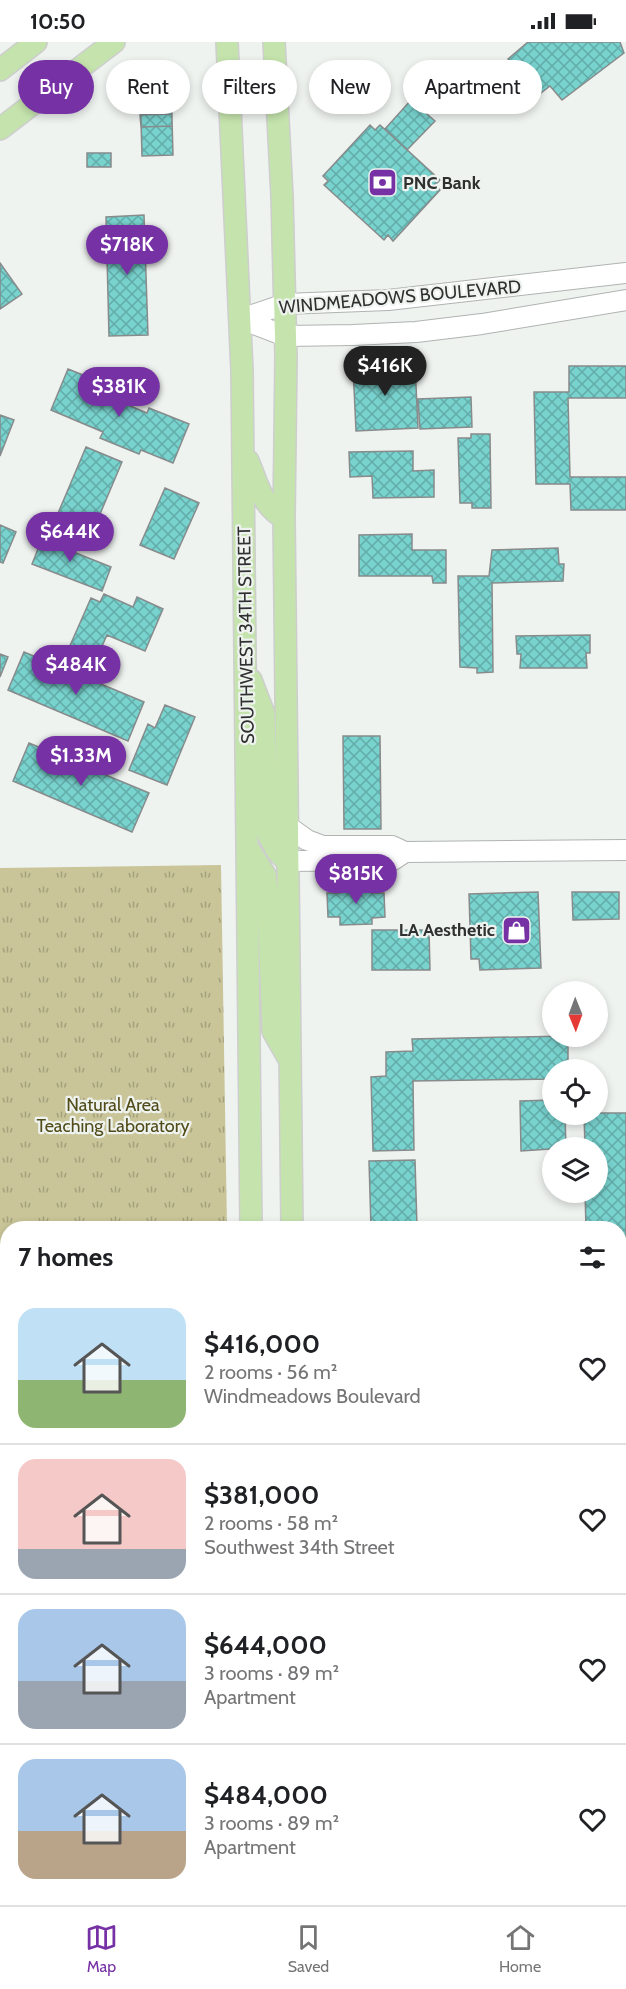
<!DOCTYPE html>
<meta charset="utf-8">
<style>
body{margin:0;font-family:Cabin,sans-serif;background:#f6f6f6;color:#202124;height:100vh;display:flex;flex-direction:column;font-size:22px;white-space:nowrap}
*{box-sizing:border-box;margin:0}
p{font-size:20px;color:#757577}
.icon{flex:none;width:33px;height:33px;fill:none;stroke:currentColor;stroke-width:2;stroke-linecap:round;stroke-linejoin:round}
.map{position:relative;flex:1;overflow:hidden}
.details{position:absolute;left:0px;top:1179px;width:627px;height:684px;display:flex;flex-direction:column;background:#fff;border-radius:24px 24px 0 0;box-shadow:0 3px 9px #0003}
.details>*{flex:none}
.banner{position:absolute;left:18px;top:18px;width:591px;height:54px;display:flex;gap:12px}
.needle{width:39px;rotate:179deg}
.tools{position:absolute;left:542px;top:939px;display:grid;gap:12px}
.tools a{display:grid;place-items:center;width:66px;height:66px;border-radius:50%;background:#fff;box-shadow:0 3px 9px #0003;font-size:30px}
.price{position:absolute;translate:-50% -51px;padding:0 14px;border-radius:21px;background:#7631a5;color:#fff;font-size:20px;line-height:39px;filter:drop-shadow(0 2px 3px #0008)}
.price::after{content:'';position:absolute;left:50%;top:36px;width:18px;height:14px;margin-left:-9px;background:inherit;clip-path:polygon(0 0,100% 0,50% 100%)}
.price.selected{background:#222;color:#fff}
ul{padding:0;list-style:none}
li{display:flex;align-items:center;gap:18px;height:150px;padding:0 18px}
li+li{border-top:2px solid #e0e0e0}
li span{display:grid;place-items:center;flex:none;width:168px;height:120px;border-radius:18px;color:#555}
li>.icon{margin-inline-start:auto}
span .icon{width:72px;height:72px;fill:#fffc;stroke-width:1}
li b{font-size:26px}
h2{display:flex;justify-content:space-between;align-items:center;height:72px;padding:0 18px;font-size:26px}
.chip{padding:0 21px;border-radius:27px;background:#fff;box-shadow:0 3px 9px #0003;font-size:21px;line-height:54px}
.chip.selected{background:#7631a5;color:#fff}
.status{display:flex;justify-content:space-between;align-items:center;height:42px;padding:0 30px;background:#fff;direction:ltr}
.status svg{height:16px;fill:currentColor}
.dock{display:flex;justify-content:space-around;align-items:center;height:84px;border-top:2px solid #e0e0e0;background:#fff;font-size:16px;color:#757577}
.dock a{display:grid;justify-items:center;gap:3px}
.dock .selected{color:#7631a5}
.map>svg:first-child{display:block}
</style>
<div class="status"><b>10:50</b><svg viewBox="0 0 49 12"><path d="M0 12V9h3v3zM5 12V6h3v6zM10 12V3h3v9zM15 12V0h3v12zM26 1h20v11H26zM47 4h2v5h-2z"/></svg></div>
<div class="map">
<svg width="626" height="1863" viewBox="0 0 626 1863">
<defs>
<pattern id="park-tufts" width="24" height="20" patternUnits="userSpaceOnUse" patternTransform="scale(1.5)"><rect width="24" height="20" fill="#c9c598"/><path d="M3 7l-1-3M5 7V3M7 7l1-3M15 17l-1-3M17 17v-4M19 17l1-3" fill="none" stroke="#a4a17c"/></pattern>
<pattern id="building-cross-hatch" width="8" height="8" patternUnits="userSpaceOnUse" patternTransform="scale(1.5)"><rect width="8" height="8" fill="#78d2ce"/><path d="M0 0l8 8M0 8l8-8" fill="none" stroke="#63aba8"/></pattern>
</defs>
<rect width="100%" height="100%" fill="#eff3f0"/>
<!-- park -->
<path fill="url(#park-tufts)" d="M 221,823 L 227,1186 L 8,1186 L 8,1418 L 0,1418 L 0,826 Z"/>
<!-- building -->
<path fill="url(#building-cross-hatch)" stroke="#878b8b" stroke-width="1.5" d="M 528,0 L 620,0 L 624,11 L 562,58 L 550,44 L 541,51 L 508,17 Z
M 171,42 L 173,113 L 142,114 L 140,43 Z
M 411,58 L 435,79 L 407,108 L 385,87 Z
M 172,72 L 172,84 L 141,85 L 140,73 Z
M 370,83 L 375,88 L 380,83 L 440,138 L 435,143 L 440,148 L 393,199 L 388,193 L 384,198 L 324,143 L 328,139 L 323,134 Z
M 87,111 L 111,111 L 111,125 L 87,125 Z
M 144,173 L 148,293 L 109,294 L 106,175 Z
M 0,221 L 22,252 L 0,267 Z
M 415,322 L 418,386 L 356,389 L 353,324 Z
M 569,324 L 626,324 L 626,356 L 568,356 L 570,435 L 626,435 L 626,468 L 571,468 L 570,442 L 536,442 L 534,350 L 569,350 Z
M 68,327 L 108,343 L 104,353 L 147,371 L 149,366 L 189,382 L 173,421 L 141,408 L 139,412 L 100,396 L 103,390 L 51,368 Z
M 471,355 L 472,385 L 420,387 L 418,357 Z
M 0,373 L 14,378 L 0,414 Z
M 471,392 L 490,392 L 491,466 L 472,466 L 472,461 L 460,461 L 458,396 L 471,396 Z
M 86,405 L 122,420 L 92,491 L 56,476 Z
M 413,409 L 413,429 L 434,428 L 434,455 L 373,456 L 372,434 L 350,435 L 349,410 Z
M 165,446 L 199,461 L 174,517 L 140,503 Z
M 0,483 L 16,490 L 3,521 L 0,520 Z
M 44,492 L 73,503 L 71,509 L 111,525 L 102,549 L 32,522 Z
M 412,492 L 412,508 L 446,508 L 446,541 L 433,541 L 432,534 L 359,534 L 359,493 Z
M 558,506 L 559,522 L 564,522 L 563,539 L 492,541 L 493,630 L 477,631 L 477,626 L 460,625 L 458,534 L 489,534 L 492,508 Z
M 104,552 L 133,565 L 137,555 L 163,567 L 145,609 L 107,593 L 95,620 L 68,608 L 91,556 L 100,560 Z
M 590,593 L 590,611 L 586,611 L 587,626 L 520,626 L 521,612 L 517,612 L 516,594 Z
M 24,610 L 144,660 L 128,699 L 8,648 Z
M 0,612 L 8,615 L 0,635 Z
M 165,663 L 195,675 L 167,743 L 129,728 L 148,682 L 155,686 Z
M 343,694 L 380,694 L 381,787 L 344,787 Z
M 29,701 L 149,751 L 132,790 L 13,739 Z
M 372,843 L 372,851 L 384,851 L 385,875 L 372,876 L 372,882 L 340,883 L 340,875 L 328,875 L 327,851 L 340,851 L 339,844 Z
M 538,850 L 541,926 L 480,928 L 479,917 L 471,917 L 469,852 Z
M 572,850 L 619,850 L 619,877 L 573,878 Z
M 372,888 L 429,888 L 430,928 L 372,928 Z
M 568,994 L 568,1028 L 552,1028 L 552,1037 L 413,1039 L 414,1108 L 373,1109 L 371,1035 L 386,1034 L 386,1010 L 413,1009 L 412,997 Z
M 552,1058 L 552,1072 L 565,1072 L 566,1106 L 521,1109 L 520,1059 Z
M 597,1071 L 626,1071 L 626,1222 L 620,1222 L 620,1186 L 586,1186 L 585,1150 L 597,1150 L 597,1106 L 585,1106 L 584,1072 Z
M 415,1118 L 417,1185 L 371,1186 L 369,1119 Z
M 620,1237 L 626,1237 L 626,1388 L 620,1388 Z
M 620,1492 L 626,1492 L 626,1827 L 620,1827 Z
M 338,1856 L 403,1856 L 403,1863 L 338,1863 Z"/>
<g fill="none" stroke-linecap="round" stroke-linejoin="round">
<defs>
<path id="secondary" d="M 241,277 L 285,294 L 353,293 L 416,290 L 482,282 L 626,258
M 241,277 L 285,262 L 388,258 L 626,231
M 286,783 L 307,798 L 323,804 L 392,804 L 405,810 L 626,808
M 287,819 L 393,818 L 405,810"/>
<path id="primary" d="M 227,0 L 242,329 L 251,1186
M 274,0 L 282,154 L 286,315 L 284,476 L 292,1186
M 0,28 L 36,0
M 0,87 L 114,0
M 248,419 C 258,442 261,463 284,476
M 251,638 L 264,672 L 268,792 L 277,809 L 287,819
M 248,806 L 265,833 L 268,855 L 273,989 L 289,1017
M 260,1856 L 260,1863
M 299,1856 L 299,1863"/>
</defs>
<!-- secondary casing -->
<use href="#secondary" stroke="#afb3b1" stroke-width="22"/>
<!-- primary casing -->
<use href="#primary" stroke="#cdcecd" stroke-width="24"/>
<!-- secondary -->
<use href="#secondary" stroke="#fff" stroke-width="20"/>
<!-- primary -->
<use href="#primary" stroke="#c5e4ad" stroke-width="21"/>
</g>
<!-- icons -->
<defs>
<symbol id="bank-square" viewBox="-11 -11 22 22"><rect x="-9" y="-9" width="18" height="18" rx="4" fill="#7631a5" stroke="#eff3f0"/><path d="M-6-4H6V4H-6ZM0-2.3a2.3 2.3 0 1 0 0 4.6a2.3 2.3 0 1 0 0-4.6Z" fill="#fff"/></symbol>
<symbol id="shop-square" viewBox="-11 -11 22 22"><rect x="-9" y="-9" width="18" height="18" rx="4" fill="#7631a5" stroke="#eff3f0"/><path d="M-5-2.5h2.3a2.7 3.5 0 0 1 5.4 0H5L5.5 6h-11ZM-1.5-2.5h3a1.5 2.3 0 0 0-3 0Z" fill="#fff"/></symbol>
</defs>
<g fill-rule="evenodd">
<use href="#bank-square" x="366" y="124" width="33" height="33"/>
<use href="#shop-square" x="500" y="872" width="33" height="33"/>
</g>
<g text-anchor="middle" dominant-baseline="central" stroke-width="4.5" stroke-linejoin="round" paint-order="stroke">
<!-- poi labels -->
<g font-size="18" font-weight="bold" fill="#2f3130" stroke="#eff3f0" text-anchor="start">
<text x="403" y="141">PNC Bank</text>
<text x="495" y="888" text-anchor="end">LA Aesthetic</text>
</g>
<!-- street labels -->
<g font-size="18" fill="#2f3130" stroke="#eff3f0">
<text transform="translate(400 255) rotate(-5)">WINDMEADOWS BOULEVARD</text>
<text transform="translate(246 593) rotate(-91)">SOUTHWEST 34TH STREET</text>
</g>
<!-- park labels -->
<g font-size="18" fill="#504b18" stroke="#eff3f0">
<text x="113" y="1063">Natural Area<tspan x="113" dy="21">Teaching Laboratory</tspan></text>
</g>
</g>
</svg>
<div class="tools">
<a><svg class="needle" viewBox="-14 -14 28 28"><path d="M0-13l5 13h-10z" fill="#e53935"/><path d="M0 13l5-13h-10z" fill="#757577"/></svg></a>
<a><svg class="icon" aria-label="locate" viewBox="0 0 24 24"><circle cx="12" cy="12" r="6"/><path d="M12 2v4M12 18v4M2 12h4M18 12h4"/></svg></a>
<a><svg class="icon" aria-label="layers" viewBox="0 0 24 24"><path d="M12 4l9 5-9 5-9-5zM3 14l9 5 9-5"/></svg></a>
</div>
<b class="price" style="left:127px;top:234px">$718K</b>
<b class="price selected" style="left:385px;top:355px">$416K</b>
<b class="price" style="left:119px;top:376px">$381K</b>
<b class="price" style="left:70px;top:521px">$644K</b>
<b class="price" style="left:76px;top:654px">$484K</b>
<b class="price" style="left:81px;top:745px">$1.33M</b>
<b class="price" style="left:356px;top:863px">$815K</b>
<div class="banner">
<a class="chip selected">Buy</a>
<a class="chip">Rent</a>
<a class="chip">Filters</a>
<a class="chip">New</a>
<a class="chip">Apartment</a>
</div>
<section class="details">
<h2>7 homes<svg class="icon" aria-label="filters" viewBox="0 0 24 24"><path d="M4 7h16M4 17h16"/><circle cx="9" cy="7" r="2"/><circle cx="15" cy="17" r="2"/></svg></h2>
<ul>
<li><span style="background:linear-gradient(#bfe0f5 60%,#8fb573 0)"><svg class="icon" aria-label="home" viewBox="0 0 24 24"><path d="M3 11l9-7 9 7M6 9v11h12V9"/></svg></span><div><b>$416,000</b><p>2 rooms · 56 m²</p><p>Windmeadows Boulevard</p></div><svg class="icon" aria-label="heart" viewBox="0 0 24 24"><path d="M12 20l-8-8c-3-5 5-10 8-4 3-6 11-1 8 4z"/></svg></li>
<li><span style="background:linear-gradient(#f6c9c9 75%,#9aa5b1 0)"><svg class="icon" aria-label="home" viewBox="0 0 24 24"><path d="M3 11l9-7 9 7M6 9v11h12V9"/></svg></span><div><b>$381,000</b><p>2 rooms · 58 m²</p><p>Southwest 34th Street</p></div><svg class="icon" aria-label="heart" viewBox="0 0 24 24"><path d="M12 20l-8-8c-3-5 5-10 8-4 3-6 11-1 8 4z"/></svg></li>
<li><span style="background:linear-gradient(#a9c7e8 60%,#9aa5b1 0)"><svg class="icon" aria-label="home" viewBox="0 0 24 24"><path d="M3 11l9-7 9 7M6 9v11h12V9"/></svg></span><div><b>$644,000</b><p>3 rooms · 89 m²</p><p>Apartment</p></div><svg class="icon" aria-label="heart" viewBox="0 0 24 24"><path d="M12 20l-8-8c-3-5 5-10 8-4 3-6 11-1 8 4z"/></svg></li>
<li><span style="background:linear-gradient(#a9c7e8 60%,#b9a48a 0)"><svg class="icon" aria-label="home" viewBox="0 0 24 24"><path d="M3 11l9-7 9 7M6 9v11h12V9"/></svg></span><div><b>$484,000</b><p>3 rooms · 89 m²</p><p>Apartment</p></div><svg class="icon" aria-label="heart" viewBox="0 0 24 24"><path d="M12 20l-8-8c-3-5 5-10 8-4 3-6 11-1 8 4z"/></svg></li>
</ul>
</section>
</div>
<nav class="dock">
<a class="selected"><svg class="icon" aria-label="map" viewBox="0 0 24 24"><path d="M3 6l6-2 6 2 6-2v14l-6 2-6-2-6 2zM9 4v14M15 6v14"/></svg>Map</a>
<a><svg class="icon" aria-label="saved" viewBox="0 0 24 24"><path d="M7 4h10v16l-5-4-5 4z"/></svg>Saved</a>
<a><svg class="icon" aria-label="home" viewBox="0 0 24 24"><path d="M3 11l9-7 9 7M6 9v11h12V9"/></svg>Home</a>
</nav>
